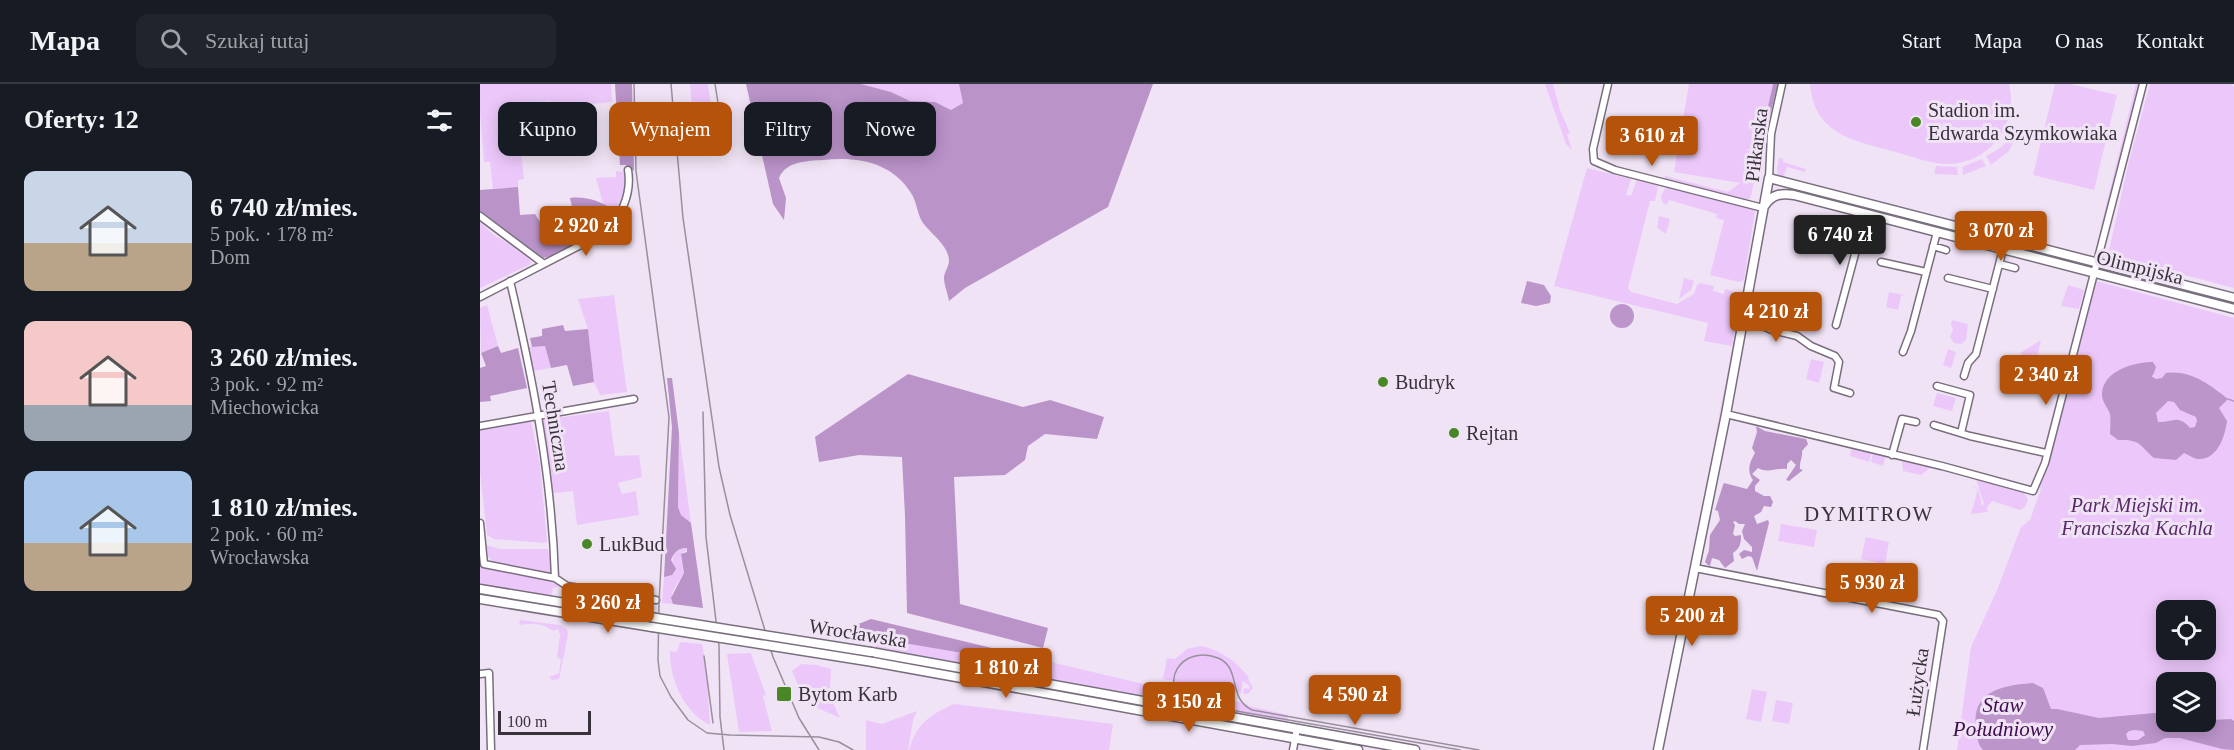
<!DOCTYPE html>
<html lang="pl">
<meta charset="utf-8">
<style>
body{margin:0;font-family:"Times New Roman",serif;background:#20242c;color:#f1f3f6;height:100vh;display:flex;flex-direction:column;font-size:22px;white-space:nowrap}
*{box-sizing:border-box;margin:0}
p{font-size:20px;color:#9ea1a6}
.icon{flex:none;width:33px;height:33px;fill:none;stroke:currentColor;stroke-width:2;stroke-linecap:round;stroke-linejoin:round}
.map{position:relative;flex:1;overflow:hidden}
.panel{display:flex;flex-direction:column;background:#171b24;width:480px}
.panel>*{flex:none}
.hud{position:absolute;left:18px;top:18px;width:570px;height:54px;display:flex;gap:12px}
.tools{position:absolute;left:1676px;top:516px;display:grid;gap:12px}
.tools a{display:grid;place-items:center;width:60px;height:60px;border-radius:12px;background:#171b24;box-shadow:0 3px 15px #0003;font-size:30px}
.scale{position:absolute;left:18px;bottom:15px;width:93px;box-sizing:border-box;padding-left:6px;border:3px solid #38333a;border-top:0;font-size:16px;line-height:21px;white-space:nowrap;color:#38333a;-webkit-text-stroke:4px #f0e3f5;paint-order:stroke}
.price{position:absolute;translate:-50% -51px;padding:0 14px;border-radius:6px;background:#b45309;color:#fff;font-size:20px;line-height:39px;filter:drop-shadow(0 2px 3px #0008)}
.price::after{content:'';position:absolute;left:50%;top:36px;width:18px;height:14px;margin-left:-9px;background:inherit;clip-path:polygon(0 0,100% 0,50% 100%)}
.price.selected{background:#222;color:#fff}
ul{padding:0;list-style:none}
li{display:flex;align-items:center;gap:18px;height:150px;padding:0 24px}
li span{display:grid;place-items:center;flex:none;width:168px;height:120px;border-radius:12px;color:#555}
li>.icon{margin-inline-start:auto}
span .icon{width:72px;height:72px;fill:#fffc;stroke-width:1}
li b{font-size:26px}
h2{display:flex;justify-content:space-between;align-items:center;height:72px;padding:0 24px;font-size:26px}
.tag{padding:0 21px;border-radius:12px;background:#171b24;box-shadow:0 3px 15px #0003;font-size:21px;line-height:54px}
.tag.selected{background:#b45309;color:#fff}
header{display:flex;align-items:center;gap:36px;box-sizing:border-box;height:84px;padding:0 30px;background:#171b24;border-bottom:2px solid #363941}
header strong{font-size:28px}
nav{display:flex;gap:33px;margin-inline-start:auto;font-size:21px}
.search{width:420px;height:54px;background:#20242c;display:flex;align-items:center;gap:15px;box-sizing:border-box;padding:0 21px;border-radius:12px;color:#9ea1a6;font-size:22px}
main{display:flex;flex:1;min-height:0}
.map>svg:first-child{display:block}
</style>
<header>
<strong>Mapa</strong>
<div class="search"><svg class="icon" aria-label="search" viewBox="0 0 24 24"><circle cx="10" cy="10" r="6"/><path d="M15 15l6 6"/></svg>Szukaj tutaj</div>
<nav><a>Start</a><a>Mapa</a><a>O nas</a><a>Kontakt</a></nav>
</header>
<main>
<section class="panel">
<h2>Oferty: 12<svg class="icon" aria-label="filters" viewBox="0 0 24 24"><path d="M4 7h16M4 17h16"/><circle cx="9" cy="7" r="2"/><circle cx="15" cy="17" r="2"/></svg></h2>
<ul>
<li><span style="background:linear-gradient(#c9d6e8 60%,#b9a48a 0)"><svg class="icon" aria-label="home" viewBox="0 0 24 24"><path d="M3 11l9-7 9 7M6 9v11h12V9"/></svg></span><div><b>6 740 zł/mies.</b><p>5 pok. · 178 m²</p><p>Dom</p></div></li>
<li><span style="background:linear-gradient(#f6c9c9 70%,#9aa5b1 0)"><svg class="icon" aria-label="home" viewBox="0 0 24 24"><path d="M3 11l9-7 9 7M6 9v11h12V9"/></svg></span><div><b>3 260 zł/mies.</b><p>3 pok. · 92 m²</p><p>Miechowicka</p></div></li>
<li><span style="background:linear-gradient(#a9c7e8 60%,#b9a48a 0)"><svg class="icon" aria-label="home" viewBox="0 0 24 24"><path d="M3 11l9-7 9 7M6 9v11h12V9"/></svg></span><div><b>1 810 zł/mies.</b><p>2 pok. · 60 m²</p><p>Wrocławska</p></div></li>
</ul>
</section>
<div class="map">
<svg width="1754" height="666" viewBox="0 0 1754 666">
<rect width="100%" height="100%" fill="#f0e3f5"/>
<!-- green -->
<path fill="#ecc8fa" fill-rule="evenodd" d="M 0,0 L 131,0 L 132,18 L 70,24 L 70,17 L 34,21 L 37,57 L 40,57 L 44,95 L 38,96 L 38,103 L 13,105 L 10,78 L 4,78 L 0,28 Z
M 210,0 L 228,0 L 235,55 L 215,56 Z
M 381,0 L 479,0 L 483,19 L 471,26 L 455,18 L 430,17 L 411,8 Z
M 1065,0 L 1073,0 L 1080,26 L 1090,49 L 1087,50 L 1092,66 L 1086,60 Z
M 1209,0 L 1293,0 L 1281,53 L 1284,54 L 1281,67 L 1266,65 L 1267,66 L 1281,70 L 1270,115 L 1261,115 L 1184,96 L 1185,92 L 1248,108 L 1260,99 L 1194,88 Z
M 1330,0 L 1529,0 C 1539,39 1511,79 1469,80 C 1451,80 1433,73 1416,68 C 1375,57 1334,51 1330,0 Z
M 1575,0 L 1590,0 L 1637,11 L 1614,106 L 1553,91 Z
M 1656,0 L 1663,0 L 1626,144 L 1621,142 Z
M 1670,0 L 1752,0 L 1754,4 L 1754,204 L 1628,171 L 1649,77 Z
M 1539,47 L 1529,67 L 1511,81 L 1506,72 L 1520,64 Z
M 1299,74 L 1303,75 L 1303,78 L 1326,85 L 1325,88 L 1307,83 L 1303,94 L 1298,93 L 1297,84 Z
M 1502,75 L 1506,82 L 1483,91 L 1482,83 Z
M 1456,82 L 1477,83 L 1478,91 L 1454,90 Z
M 1107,84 L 1151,95 L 1146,111 L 1151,112 L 1157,95 L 1174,99 L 1178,103 L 1175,117 L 1170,117 L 1148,204 L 1151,208 L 1197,220 L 1214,210 L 1217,201 L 1220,199 L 1234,202 L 1233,207 L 1244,210 L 1245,205 L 1257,209 L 1261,212 L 1252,262 L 1224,257 L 1228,239 L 1074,202 Z
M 136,87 L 143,88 C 149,100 142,115 135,126 L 123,119 L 116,94 L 136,93 Z
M 1186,103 L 1272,124 L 1275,127 L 1264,196 L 1259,198 L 1230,191 L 1244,136 L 1236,134 L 1237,130 L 1189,116 L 1187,121 L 1183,119 L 1181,112 Z
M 1416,130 L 1516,156 L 1515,160 L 1415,133 Z
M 1179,132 L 1190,135 L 1186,150 L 1177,144 Z
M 0,138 L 14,151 L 49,171 L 51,180 L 0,204 Z
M 1540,162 L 1610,180 L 1611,182 L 1608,184 L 1538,165 Z
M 1634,186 L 1754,217 L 1754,222 L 1633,190 Z
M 1204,194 L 1208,195 L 1208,198 L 1209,195 L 1214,197 L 1211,206 L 1199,215 Z
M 1616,197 L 1754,234 L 1754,666 L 1477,666 L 1491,563 L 1517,506 L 1541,443 L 1550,436 L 1561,405 L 1558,403 L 1568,380 ZM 1686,526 L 1725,526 L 1725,566 L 1686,566 ZM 1686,598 L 1725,598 L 1725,638 L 1686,638 Z
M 1588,201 L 1604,206 L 1599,225 L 1581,222 Z
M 1409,208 L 1425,211 L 1421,212 L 1418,226 L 1406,223 Z
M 134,211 L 147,308 L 120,311 L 114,298 L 108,245 L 98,215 Z
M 1262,215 L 1257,253 L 1234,358 Z
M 7,221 L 18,262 L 1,269 L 0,224 Z
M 1472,236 L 1488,240 L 1486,256 L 1481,260 L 1474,259 L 1470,253 L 1473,245 L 1471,241 Z
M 1561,256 L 1556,278 L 1540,274 L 1542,271 L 1540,269 Z
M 65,262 L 71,284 L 53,287 L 48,263 Z
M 1468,265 L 1476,268 L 1471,284 L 1463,281 Z
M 1331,275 L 1344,278 L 1339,299 L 1326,295 Z
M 1457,309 L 1476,314 L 1472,327 L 1453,322 Z
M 129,327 L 135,372 L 159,371 L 162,393 L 138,399 L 142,410 L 156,407 L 159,431 L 97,441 L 93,407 L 73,409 L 62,336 Z
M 51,337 L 60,380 L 67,458 L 64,459 L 14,455 L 7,451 L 0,388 L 0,346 Z
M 199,349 L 211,439 L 201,431 L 198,423 Z
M 1372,363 L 1392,368 L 1389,378 L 1370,372 Z
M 1393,368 L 1406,371 L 1403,382 L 1391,378 Z
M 1422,377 L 1450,384 L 1441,391 L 1423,387 Z
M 1496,395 L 1541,405 L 1548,415 L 1545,423 L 1540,426 L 1512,417 L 1507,423 L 1508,428 L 1491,430 L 1498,405 L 1491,402 L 1498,404 L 1502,422 L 1504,420 Z
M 1301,440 L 1337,446 L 1334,463 L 1298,457 Z
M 1386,453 L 1409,458 L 1405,480 L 1381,475 Z
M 6,461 L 20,465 L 68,465 L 72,486 L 70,489 L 15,480 L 8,472 Z
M 201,464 L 207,464 L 208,466 L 203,468 L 201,473 L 204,489 L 192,509 L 193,520 L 182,519 L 184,493 L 192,490 L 193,470 Z
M 0,482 L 69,494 L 80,500 L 78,503 L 73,504 L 71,514 L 0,501 Z
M 40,536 L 80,541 L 87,545 L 88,551 L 79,595 L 72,596 L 69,593 L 79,589 L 81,575 L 77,574 L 80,551 L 78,545 L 73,547 C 64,539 51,539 39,541 Z
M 397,554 L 558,582 L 558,575 L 676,603 L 679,607 L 677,614 L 672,615 L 396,565 Z
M 200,558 L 222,560 L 226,581 L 230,641 C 204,629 189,594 190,567 L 197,568 Z
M 721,562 C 740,566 757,577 769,594 L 768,595 L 773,604 L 768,610 L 763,610 L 764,604 L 769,605 L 770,602 L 763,597 L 761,609 L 683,595 L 687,574 L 695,575 L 707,565 Z
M 271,569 L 286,611 L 283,612 L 292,647 L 259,648 L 247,570 Z
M 321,580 L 337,581 L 351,585 L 350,604 L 354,621 L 360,634 L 326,619 L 312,587 Z
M 1272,605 L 1287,608 L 1281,638 L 1266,635 Z
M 699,608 L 765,619 L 769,622 L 808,631 L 808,637 L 805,639 L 705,620 L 695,610 Z
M 1296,616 L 1313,619 L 1309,640 L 1292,637 Z
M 474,620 L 633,640 L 629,666 L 429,666 C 437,639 450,631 474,620 Z
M 437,627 L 433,636 L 428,666 L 386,666 L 386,636 L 402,640 Z"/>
<!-- forest -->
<path fill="#ba93c9" d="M 135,0 L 152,0 L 154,87 L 146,81 L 140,81 Z
M 266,0 L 381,0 L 411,8 L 430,17 L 455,18 L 471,26 L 483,19 L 479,0 L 673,0 L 628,123 L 485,204 L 469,217 C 468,210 464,201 464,194 C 464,188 469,183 469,176 C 468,161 451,150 443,139 C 437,130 437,118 431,109 C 412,78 377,72 343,76 C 327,77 306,77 299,94 L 306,114 L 304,136 L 293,120 Z
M 1293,0 L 1298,0 L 1284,54 L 1281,54 Z
M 38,103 L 40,131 L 55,130 L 66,148 L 75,142 L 68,126 L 92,123 L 90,114 C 107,112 121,118 135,126 C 130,148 91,162 72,172 L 63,174 L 26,151 L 0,129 L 0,106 Z
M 83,241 L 85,247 L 108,245 L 114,298 L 93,302 L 87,281 L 71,284 L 65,262 L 52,263 L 50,254 L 62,252 L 62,245 Z
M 18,262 L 21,269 L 38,264 L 47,304 L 10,312 L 11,317 L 0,318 L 0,284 L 6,282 L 1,269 Z
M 428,290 L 543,323 L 570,316 L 624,333 L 617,355 L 565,350 L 548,362 L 545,376 L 525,391 L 474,393 L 480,520 L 568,544 L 563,564 L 427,529 L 425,432 L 422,373 L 379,371 L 339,378 L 335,353 Z
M 187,294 L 192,294 L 199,349 L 198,423 L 201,431 L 211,439 L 223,524 L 193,520 L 191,514 L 204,489 L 201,470 L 207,468 L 207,464 C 199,463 193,469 191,476 L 196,485 L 192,491 L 184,493 L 192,343 Z
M 1276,342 L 1285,347 L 1326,355 L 1328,360 L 1322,367 C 1323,373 1319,378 1320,385 L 1323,386 L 1309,397 L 1306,396 L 1316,381 L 1311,376 L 1307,380 L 1307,385 C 1297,383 1289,390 1278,384 L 1272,390 L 1280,396 L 1275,402 L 1275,407 L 1284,412 L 1290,412 L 1293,418 L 1291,423 L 1284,422 L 1281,428 L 1274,432 L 1277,440 L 1288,436 L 1289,439 L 1277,487 L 1272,473 L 1268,472 L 1262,475 L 1259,470 L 1264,466 L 1272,468 L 1272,463 L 1264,455 L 1262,447 L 1265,440 L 1259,440 L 1255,437 L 1253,438 L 1255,441 L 1253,450 L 1255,452 L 1261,451 C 1261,460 1260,464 1253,469 L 1254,477 L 1245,484 L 1239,476 L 1232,474 L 1230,482 L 1228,481 L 1225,478 L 1229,466 L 1230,451 L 1240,436 L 1238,427 L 1235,426 L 1243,401 L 1244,399 L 1267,405 L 1273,396 C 1266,386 1270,378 1275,369 L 1272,364 L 1277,348 Z
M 391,535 L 558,575 L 558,582 L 377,551 L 376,541 Z"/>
<!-- water -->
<path fill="#bc95cb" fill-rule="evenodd" d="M 1047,197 L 1064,201 L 1071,212 L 1070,219 L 1056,222 L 1041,219 Z
M1130 232a12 12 0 1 1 24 0a12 12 0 1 1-24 0Z
M 1673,278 L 1676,283 L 1673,291 L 1671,292 L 1676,295 L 1682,294 L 1686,289 C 1711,286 1730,301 1748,315 L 1739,324 L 1747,337 C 1745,353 1737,377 1717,375 C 1713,374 1709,371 1704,369 L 1696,376 L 1674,374 C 1659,361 1661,355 1638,356 L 1630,350 C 1630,344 1631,336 1630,330 C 1628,324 1623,319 1622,312 C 1621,287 1654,278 1673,278 ZM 1688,317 L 1694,318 L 1700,326 L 1716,333 L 1717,337 L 1715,343 L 1710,344 C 1698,329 1691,339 1678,338 L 1676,329 Z
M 1553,599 L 1563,604 L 1571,625 L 1577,625 L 1619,634 L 1686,628 L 1686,638 L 1725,638 L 1725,634 L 1731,636 L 1751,635 L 1754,637 L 1754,666 L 1742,665 L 1700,654 L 1685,654 L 1676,659 L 1652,662 L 1632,660 L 1600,661 L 1595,666 L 1503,666 C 1497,659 1497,653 1496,644 C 1491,607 1523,601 1553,599 ZM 1551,638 L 1562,639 L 1561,649 L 1555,651 L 1548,648 L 1548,641 ZM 1654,646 L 1663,647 L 1665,651 L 1658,656 L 1648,656 L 1646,650 L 1649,647 Z"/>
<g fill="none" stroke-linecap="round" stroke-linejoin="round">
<!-- stream -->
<path stroke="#bc95cb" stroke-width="1.5" d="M 1748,315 L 1754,317"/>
<defs>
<path id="street" d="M 1128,0 L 1113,65 L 1114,77 L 1135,86 L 1283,124
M 1289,94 L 1291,50 L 1302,0
M 0,132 L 64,180
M 1382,146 L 1395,149
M 1453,162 L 1466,166
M 1401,178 L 1446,188
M 1520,180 L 1535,184
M 1468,194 L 1513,205
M 30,197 C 53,295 72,393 75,494
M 0,213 L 122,150 C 141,134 152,111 148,86
M 1264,234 L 1292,246 L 1317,252 L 1331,262 L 1355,272 L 1359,278 L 1354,304 L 1370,309
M 1356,241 L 1386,129
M 1423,268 L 1431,247 L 1457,148
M 1484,292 L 1488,279 L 1496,270 L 1523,165
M 1457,302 L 1490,311 L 1481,349
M 1246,330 L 1462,382 L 1553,407 L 1565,379 L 1663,0
M 1454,341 L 1490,352 L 1566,369
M 0,342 L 154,315
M 1412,371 L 1422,335 L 1436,338
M 0,439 L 4,480 L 75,494 L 87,502 L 176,516
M 1215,484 L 1458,531 L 1463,537 L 1443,666
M 0,590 L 9,589 L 11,666
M 813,666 L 817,644"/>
<path id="secondary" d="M 1285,121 C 1292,110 1302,109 1314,111 L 1754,225
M 0,505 L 170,533
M 0,515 L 172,543
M 391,568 L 935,666
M 393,578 L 878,666
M 1178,666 L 1246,330 L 1289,94 L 1754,214"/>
</defs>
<!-- street casing -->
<use href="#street" stroke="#796e7d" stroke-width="9"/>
<!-- secondary casing -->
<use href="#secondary" stroke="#796e7d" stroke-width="11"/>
<!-- street -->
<use href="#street" stroke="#fff" stroke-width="6"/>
<!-- secondary -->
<use href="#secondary" stroke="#fff" stroke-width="8"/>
<!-- tram -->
<path stroke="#988f9c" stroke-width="1.5" d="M 980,666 L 711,619 C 675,603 701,559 738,574 C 762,584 747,614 772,626 L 999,666"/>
<!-- rail -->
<path stroke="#988f9c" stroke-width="1.5" d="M 154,0 L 156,87 L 189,333 L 179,519 L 178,576 L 180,592 L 191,613 L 208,636 L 227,649 L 250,651 L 339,653 L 359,658 L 373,666
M 191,0 L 203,134 L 239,383 L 250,431 L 293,573 L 319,634 L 339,666
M 235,0 L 238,19
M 223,328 L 226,453 L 239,562 L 240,633 L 244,666
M 224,572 L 233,639"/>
<defs>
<path id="secondary-bridge" d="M 170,533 L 391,568
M 172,543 L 393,578"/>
</defs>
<!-- secondary-bridge casing -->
<use href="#secondary-bridge" stroke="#796e7d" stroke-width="11" stroke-linecap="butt"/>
<!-- secondary-bridge -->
<use href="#secondary-bridge" stroke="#fff" stroke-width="8"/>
</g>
<!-- markers -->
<g fill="#498726" stroke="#f0e3f5" stroke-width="2">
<circle cx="1436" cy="38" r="6"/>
<circle cx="903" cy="298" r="6"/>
<circle cx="974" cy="349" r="6"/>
<circle cx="107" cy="460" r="6"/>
<rect x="296" y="602" width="16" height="16" rx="3"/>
</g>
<g text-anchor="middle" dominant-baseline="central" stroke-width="6" stroke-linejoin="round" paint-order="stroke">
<!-- poi labels -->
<g font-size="20" fill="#38333a" stroke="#f0e3f5" text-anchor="start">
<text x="1448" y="26">Stadion im.<tspan x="1448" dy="23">Edwarda Szymkowiaka</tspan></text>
<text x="915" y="298">Budryk</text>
<text x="986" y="349">Rejtan</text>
<text x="119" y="460">LukBud</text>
<text x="318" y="610">Bytom Karb</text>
</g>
<!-- street labels -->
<g font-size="20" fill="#38333a" stroke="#f0e3f5">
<text transform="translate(1276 61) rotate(-83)">Piłkarska</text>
<text transform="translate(1660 183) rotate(14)">Olimpijska</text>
<text transform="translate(76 342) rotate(81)">Techniczna</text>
<text transform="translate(378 549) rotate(9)">Wrocławska</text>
<text transform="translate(1437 598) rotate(-82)">Łużycka</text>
</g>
<!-- park labels -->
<g font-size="20" font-style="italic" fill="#59296a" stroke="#f0e3f5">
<text x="1657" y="421">Park Miejski im.<tspan x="1657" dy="23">Franciszka Kachla</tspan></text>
</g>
<!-- neighbourhood labels -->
<g font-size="21" letter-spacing="1.5" fill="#38333a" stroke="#f0e3f5">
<text x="1389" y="430">DYMITROW</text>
</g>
<!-- water labels -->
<g font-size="21" font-style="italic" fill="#3f0d4f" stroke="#f0e3f5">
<text x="1523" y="621">Staw<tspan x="1523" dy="24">Południowy</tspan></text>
</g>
</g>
</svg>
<div class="tools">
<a><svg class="icon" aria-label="locate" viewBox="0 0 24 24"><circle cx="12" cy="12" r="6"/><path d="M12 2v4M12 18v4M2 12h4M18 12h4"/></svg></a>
<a><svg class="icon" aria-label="layers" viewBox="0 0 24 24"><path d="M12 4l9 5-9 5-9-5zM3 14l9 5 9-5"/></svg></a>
</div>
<div class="scale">100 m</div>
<b class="price" style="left:1172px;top:83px">3 610 zł</b>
<b class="price" style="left:106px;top:173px">2 920 zł</b>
<b class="price" style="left:1521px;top:178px">3 070 zł</b>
<b class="price selected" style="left:1360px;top:182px">6 740 zł</b>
<b class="price" style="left:1296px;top:259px">4 210 zł</b>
<b class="price" style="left:1566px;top:322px">2 340 zł</b>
<b class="price" style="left:1392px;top:530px">5 930 zł</b>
<b class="price" style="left:128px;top:550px">3 260 zł</b>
<b class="price" style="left:1212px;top:563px">5 200 zł</b>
<b class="price" style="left:526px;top:615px">1 810 zł</b>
<b class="price" style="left:875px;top:642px">4 590 zł</b>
<b class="price" style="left:709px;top:649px">3 150 zł</b>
<div class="hud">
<a class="tag">Kupno</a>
<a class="tag selected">Wynajem</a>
<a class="tag">Filtry</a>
<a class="tag">Nowe</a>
</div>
</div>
</main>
